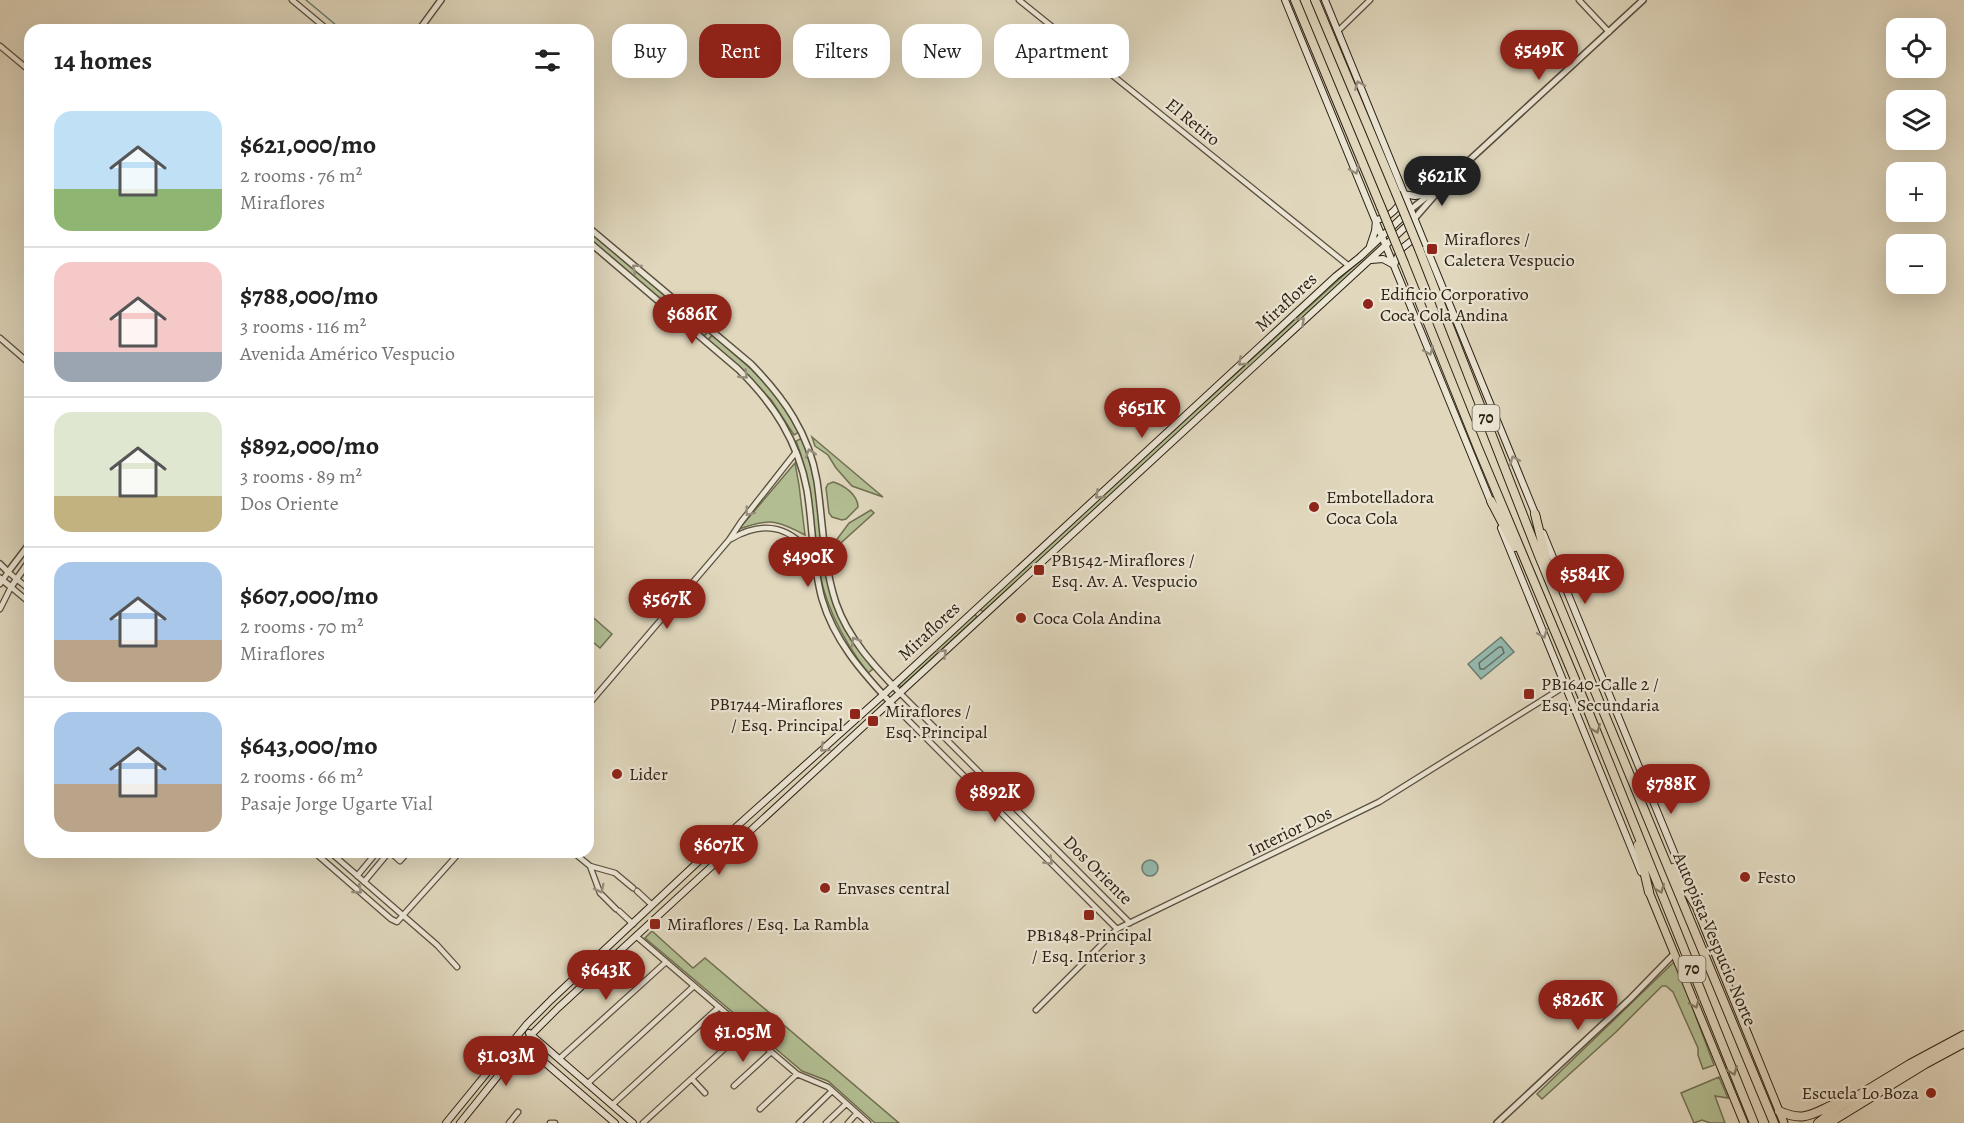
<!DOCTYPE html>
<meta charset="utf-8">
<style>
body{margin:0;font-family:Alegreya,serif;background:#f2f2f2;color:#222;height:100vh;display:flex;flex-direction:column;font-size:22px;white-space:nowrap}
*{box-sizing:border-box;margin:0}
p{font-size:20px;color:#767676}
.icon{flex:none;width:33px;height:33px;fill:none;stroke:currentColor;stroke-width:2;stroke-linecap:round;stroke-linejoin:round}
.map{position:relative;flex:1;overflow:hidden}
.panel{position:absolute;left:24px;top:24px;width:570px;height:834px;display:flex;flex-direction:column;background:#fff;border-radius:18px;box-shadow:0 6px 24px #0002}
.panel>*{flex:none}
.guide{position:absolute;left:612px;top:24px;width:570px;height:54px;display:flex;gap:12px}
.fabs{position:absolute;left:1886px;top:18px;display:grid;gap:12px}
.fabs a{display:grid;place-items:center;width:60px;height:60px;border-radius:12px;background:#fff;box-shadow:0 6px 24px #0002;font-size:30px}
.price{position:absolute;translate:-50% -51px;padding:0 14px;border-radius:21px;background:#8f2418;color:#fff;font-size:20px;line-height:39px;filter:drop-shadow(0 2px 3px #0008)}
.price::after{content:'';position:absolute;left:50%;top:36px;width:18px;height:14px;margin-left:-9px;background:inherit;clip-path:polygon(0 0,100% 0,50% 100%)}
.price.on{background:#222;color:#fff}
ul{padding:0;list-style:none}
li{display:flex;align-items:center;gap:18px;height:150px;padding:0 30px}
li+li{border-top:2px solid #e0e0e0}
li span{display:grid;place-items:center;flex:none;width:168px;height:120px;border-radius:18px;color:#555}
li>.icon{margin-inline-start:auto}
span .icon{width:72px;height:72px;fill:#fffc;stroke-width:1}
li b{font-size:26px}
h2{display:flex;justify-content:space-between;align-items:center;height:72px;padding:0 30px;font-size:26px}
.pill{padding:0 21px;border-radius:18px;background:#fff;box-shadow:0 6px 24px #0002;font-size:21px;line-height:54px}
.pill.on{background:#8f2418;color:#fff}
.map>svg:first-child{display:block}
</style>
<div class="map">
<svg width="1964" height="1123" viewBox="0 0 1964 1123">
<rect width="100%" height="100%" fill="#e0d7bd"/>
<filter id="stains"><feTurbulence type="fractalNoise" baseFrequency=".00333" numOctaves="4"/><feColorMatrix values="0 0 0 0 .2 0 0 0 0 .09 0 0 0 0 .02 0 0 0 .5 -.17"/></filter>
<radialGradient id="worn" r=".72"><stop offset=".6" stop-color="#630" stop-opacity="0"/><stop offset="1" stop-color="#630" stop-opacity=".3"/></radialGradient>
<!-- green -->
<path fill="#b2be92" stroke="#707052" stroke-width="1.5" d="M 588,230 L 708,332 L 704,336 L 588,238 Z
M 1381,241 L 1383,246 L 983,612 L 979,608 Z
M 712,335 L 751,369 L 777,396 L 799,432 L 794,435 L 772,401 L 747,374 L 708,340 Z
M 812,437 L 883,497 L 852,486 L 836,468 L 828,455 L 815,446 Z
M 802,438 L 815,481 L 827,581 L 845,629 L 873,669 L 868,673 C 843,640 823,604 818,562 C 812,517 813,485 796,441 Z
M 795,463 L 799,485 L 805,535 C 777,520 769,518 739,529 Z
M 833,482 C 844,485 858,495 858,507 L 846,519 L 842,520 L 832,517 L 829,513 L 826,488 L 828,484 Z
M 871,510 L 874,513 L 833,550 L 832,546 L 849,523 Z
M 588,613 L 612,634 L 600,648 L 588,638 Z
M 974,613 L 977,617 L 901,687 L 898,683 Z
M 652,931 L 693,968 L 705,958 L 899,1123 L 875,1123 L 828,1081 L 802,1071 L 645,938 Z
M 1675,961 L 1714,1065 L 1703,1069 L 1698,1055 L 1698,1048 L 1673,992 L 1666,986 L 1662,986 L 1616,1032 L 1542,1099 L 1537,1094 Z
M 1719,1077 L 1728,1098 L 1715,1096 L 1725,1123 L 1710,1123 L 1702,1120 L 1694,1123 L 1681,1093 Z"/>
<!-- water -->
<path fill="#94bab0" stroke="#6b7d71" stroke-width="1.5" d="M 1501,637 L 1514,652 L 1481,679 L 1468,664 Z
M1142 868a8 8 0 1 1 16 0a8 8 0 1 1-16 0Z"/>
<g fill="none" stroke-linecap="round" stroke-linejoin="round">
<!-- shore -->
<path stroke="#606e62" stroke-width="1.5" d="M 1499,647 L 1502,647 L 1504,653 L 1484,669 L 1480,669 L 1479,663 Z"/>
<!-- stream -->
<path stroke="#6b7d71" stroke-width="1.5" d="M 306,0 L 342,30"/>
<defs>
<path id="minor" d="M 292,0 L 328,30
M 1019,0 L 1349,266
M 1579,0 L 1609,32
M 1338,31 L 1370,0
M 0,46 L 30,71
M 0,338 L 30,364
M 731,539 C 765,519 793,527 814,559
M 0,584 L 8,572 L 30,590
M 0,609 L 11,587 L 30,603
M 899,692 L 1130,923
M 889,701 L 1117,929
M 588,705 L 729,540 L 741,522 L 796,452
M 314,852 L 391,919 L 397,922 L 460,852
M 330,852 L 437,945 L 457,967
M 390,852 L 400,861 L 408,852
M 573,852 L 590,866 L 615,873 L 633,888
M 590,866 L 600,893 L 616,909
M 357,876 L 377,852
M 364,882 L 389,852
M 637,891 L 652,905
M 619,911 L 633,924
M 636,936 L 797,1074 L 828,1087 L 868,1123
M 1036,1010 L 1117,929 L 1379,802 L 1565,686
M 559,1059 L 666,962
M 692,1079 L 705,1093
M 587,1084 L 694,986
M 734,1086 L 771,1052
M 612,1105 L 719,1007
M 760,1109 L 797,1074
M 509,1123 L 518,1112
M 550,1123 L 555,1123
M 643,1123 L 745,1030
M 799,1123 L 832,1091
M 826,1123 L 846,1104
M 848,1123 L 857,1113"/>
<path id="tertiary" d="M 419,30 L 441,0
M 1410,210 L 1449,179 L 1643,0
M 1414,219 L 1448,180
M 588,227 L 751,364 C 784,398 809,433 817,481 C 823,522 823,564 836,603 C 848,638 874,666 899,692
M 588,241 L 738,369 C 773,403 798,441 807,490 C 813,526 812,563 822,599 C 834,640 861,671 889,701
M 0,564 L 8,572 L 30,543
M 0,578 L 11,587 L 30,560
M 1497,1123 L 1630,999 L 1674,954"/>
<path id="secondary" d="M 1285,0 L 1492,505
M 1325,0 L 1537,518
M 1370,246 L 1375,231 L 1376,220 C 1389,218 1401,207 1403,194 L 1415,196 L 1429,194
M 1371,260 L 1383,259 L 1394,265 L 1401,249 L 1416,237
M 1501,528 L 1641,872
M 1543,533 L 1687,884
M 529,1033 L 633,1123
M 522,1043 L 615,1123
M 446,1123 L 527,1024 L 551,1000 L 716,845 L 883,695 L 1336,276 L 1360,257 L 1410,210
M 460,1123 L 531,1035 L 558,1008 L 1414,219"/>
<path id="primary" d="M 1649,892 L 1744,1123
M 1695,904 L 1784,1123"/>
<path id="motorway" d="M 1295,0 L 1381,207
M 1315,0 L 1396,193
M 1419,249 L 1539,556 L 1774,1123
M 1404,263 L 1478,448 L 1587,708 L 1754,1123
M 1491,501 L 1515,547
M 1535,514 L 1549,570
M 1638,845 L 1649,892
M 1673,868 L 1695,904
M 1779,1111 C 1805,1123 1813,1113 1837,1103
M 1818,1123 L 1836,1109 L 1910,1064 L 1964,1035
M 1829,1123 L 1925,1064 L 1964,1043"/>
</defs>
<!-- minor casing -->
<use href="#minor" stroke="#5a4e3e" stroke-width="7"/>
<!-- tertiary casing -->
<use href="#tertiary" stroke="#5a4e3e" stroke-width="8"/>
<!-- secondary casing -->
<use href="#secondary" stroke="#2d2113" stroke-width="8"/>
<!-- primary casing -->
<use href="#primary" stroke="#2d2113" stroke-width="9"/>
<!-- motorway casing -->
<use href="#motorway" stroke="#2d2113" stroke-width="10"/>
<!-- minor -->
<use href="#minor" stroke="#ebe5d4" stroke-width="4.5"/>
<!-- tertiary -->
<use href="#tertiary" stroke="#ebe5d4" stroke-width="5"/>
<!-- secondary -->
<use href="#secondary" stroke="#ebe5d4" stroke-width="6"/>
<!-- primary -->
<use href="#primary" stroke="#e0d7bd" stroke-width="7"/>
<!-- motorway -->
<use href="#motorway" stroke="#e0d7bd" stroke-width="8"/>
<defs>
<path id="motorway-bridge" d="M 1396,193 L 1419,249
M 1381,207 L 1404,263"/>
</defs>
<!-- motorway-bridge casing -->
<use href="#motorway-bridge" stroke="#2d2113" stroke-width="10" stroke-linecap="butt"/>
<!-- motorway-bridge -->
<use href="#motorway-bridge" stroke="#e0d7bd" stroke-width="8"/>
</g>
<!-- one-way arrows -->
<defs><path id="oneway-chevron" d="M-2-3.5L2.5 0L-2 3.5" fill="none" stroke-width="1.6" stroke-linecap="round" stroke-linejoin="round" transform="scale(1.5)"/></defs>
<g stroke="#968d7d">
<use href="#oneway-chevron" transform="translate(1359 85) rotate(-112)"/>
<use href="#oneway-chevron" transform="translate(1355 170) rotate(68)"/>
<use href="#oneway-chevron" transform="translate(636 268) rotate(-140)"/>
<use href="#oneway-chevron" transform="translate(1301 321) rotate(-43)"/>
<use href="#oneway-chevron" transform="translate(1429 351) rotate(68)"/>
<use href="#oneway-chevron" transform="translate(1242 362) rotate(137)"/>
<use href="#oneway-chevron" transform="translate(744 375) rotate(44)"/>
<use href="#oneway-chevron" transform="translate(810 453) rotate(-107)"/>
<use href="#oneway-chevron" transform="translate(1514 460) rotate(-113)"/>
<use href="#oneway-chevron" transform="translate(1099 495) rotate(137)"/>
<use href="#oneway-chevron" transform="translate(749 512) rotate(128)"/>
<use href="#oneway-chevron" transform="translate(1543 634) rotate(68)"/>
<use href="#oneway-chevron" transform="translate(855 641) rotate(-122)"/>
<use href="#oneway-chevron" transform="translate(943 653) rotate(-43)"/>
<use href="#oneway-chevron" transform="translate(824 748) rotate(138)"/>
<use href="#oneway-chevron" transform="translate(1049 861) rotate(45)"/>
<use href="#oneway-chevron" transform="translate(600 889) rotate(63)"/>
<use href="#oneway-chevron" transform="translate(358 890) rotate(41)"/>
</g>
<g stroke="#867c68">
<use href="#oneway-chevron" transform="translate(1596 729) rotate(68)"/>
<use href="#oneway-chevron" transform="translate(1660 889) rotate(68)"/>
<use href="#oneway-chevron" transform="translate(1695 1004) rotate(68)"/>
<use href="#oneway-chevron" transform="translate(1733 1071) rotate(68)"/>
</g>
<!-- markers -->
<g fill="#8f2418" stroke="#ebe5d4" stroke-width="2">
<rect x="1426" y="243" width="12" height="12" rx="3"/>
<circle cx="1368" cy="304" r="6"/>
<circle cx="1314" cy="507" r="6"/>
<rect x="1033" y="564" width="12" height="12" rx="3"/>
<circle cx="1021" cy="618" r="6"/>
<rect x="1523" y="688" width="12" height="12" rx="3"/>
<rect x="849" y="708" width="12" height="12" rx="3"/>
<rect x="867" y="715" width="12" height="12" rx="3"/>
<circle cx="617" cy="774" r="6"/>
<circle cx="1745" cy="877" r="6"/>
<circle cx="825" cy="888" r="6"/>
<rect x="1083" y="909" width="12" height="12" rx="3"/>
<rect x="649" y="918" width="12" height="12" rx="3"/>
<circle cx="1931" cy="1093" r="6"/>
</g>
<g text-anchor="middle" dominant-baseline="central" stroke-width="4.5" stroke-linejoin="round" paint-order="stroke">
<!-- shield labels -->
<g fill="#ebe5d4" stroke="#665c4d" stroke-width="1.5">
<rect x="1472.5" y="405" width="27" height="26" rx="4.5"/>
<rect x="1678.5" y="956" width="27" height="26" rx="4.5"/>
</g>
<g font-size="16" font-weight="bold" fill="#2d2113">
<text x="1486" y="418">70</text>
<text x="1692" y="969">70</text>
</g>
<!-- street labels -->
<g font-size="18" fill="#2d2113" stroke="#ebe5d4">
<text transform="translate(1193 122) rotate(39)">El Retiro</text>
<text transform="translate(1286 302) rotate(-43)">Miraflores</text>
<text transform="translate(929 631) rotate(-43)">Miraflores</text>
<text transform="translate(1290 831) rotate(-26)">Interior Dos</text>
<text transform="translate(1098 870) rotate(45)">Dos Oriente</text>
<text transform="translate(1715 939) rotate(67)">Autopista Vespucio Norte</text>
</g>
<!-- poi labels -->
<g font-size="18" fill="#2d2113" stroke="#ebe5d4" text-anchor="start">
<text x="1444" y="239">Miraflores /<tspan x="1444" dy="21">Caletera Vespucio</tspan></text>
<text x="1380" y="294">Edificio Corporativo<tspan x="1380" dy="21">Coca Cola Andina</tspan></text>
<text x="1326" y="497">Embotelladora<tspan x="1326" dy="21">Coca Cola</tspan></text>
<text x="1051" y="560">PB1542-Miraflores /<tspan x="1051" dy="21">Esq. Av. A. Vespucio</tspan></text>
<text x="1033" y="618">Coca Cola Andina</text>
<text x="1541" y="684">PB1640-Calle 2 /<tspan x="1541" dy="21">Esq. Secundaria</tspan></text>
<text x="843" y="704" text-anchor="end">PB1744-Miraflores<tspan x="843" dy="21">/ Esq. Principal</tspan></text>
<text x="885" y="711">Miraflores /<tspan x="885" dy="21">Esq. Principal</tspan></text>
<text x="629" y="774">Lider</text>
<text x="1757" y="877">Festo</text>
<text x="837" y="888">Envases central</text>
<text x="667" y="924">Miraflores / Esq. La Rambla</text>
<text x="1089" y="935" text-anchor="middle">PB1848-Principal<tspan x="1089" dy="21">/ Esq. Interior 3</tspan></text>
<text x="1919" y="1093" text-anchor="end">Escuela Lo Boza</text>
</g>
</g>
<rect width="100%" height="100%" filter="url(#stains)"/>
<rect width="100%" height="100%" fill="url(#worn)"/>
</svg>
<div class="fabs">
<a><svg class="icon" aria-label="locate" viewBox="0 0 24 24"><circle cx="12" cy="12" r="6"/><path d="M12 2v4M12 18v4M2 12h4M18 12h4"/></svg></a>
<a><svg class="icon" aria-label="layers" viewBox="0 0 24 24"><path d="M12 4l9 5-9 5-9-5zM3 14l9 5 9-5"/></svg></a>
<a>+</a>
<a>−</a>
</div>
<b class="price" style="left:1539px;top:81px">$549K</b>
<b class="price on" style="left:1442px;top:207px">$621K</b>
<b class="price" style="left:692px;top:345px">$686K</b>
<b class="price" style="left:1142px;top:439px">$651K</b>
<b class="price" style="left:808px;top:588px">$490K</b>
<b class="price" style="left:1585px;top:605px">$584K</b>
<b class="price" style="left:667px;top:630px">$567K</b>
<b class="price" style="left:1671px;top:815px">$788K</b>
<b class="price" style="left:995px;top:823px">$892K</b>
<b class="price" style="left:719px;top:876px">$607K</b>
<b class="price" style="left:606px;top:1001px">$643K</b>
<b class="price" style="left:1578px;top:1031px">$826K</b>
<b class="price" style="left:743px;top:1063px">$1.05M</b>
<b class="price" style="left:506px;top:1087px">$1.03M</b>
<div class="guide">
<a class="pill">Buy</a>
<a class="pill on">Rent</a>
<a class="pill">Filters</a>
<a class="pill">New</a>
<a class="pill">Apartment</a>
</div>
<section class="panel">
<h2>14 homes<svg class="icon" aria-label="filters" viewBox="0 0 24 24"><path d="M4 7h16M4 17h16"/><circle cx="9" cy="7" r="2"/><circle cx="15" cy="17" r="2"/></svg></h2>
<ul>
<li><span style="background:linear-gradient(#bfe0f5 65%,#8fb573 0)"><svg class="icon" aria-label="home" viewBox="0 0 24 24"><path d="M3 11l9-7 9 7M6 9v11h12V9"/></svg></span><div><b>$621,000/mo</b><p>2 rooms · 76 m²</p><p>Miraflores</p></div></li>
<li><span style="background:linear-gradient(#f6c9c9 75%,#9aa5b1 0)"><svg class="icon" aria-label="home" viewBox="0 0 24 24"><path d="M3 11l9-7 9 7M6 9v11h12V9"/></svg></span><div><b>$788,000/mo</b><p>3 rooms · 116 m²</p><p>Avenida Américo Vespucio</p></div></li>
<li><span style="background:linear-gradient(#dfe7d0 70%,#c2b280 0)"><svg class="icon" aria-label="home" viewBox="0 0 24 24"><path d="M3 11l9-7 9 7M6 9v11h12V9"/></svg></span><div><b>$892,000/mo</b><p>3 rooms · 89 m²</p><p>Dos Oriente</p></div></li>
<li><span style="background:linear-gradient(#a9c7e8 65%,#b9a48a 0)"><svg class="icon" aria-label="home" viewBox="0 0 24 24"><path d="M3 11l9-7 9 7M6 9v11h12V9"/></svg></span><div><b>$607,000/mo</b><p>2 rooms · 70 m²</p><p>Miraflores</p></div></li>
<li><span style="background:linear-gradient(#a9c7e8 60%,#b9a48a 0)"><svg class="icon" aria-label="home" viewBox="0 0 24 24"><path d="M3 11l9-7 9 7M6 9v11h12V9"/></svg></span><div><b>$643,000/mo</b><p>2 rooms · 66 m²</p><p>Pasaje Jorge Ugarte Vial</p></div></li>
</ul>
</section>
</div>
